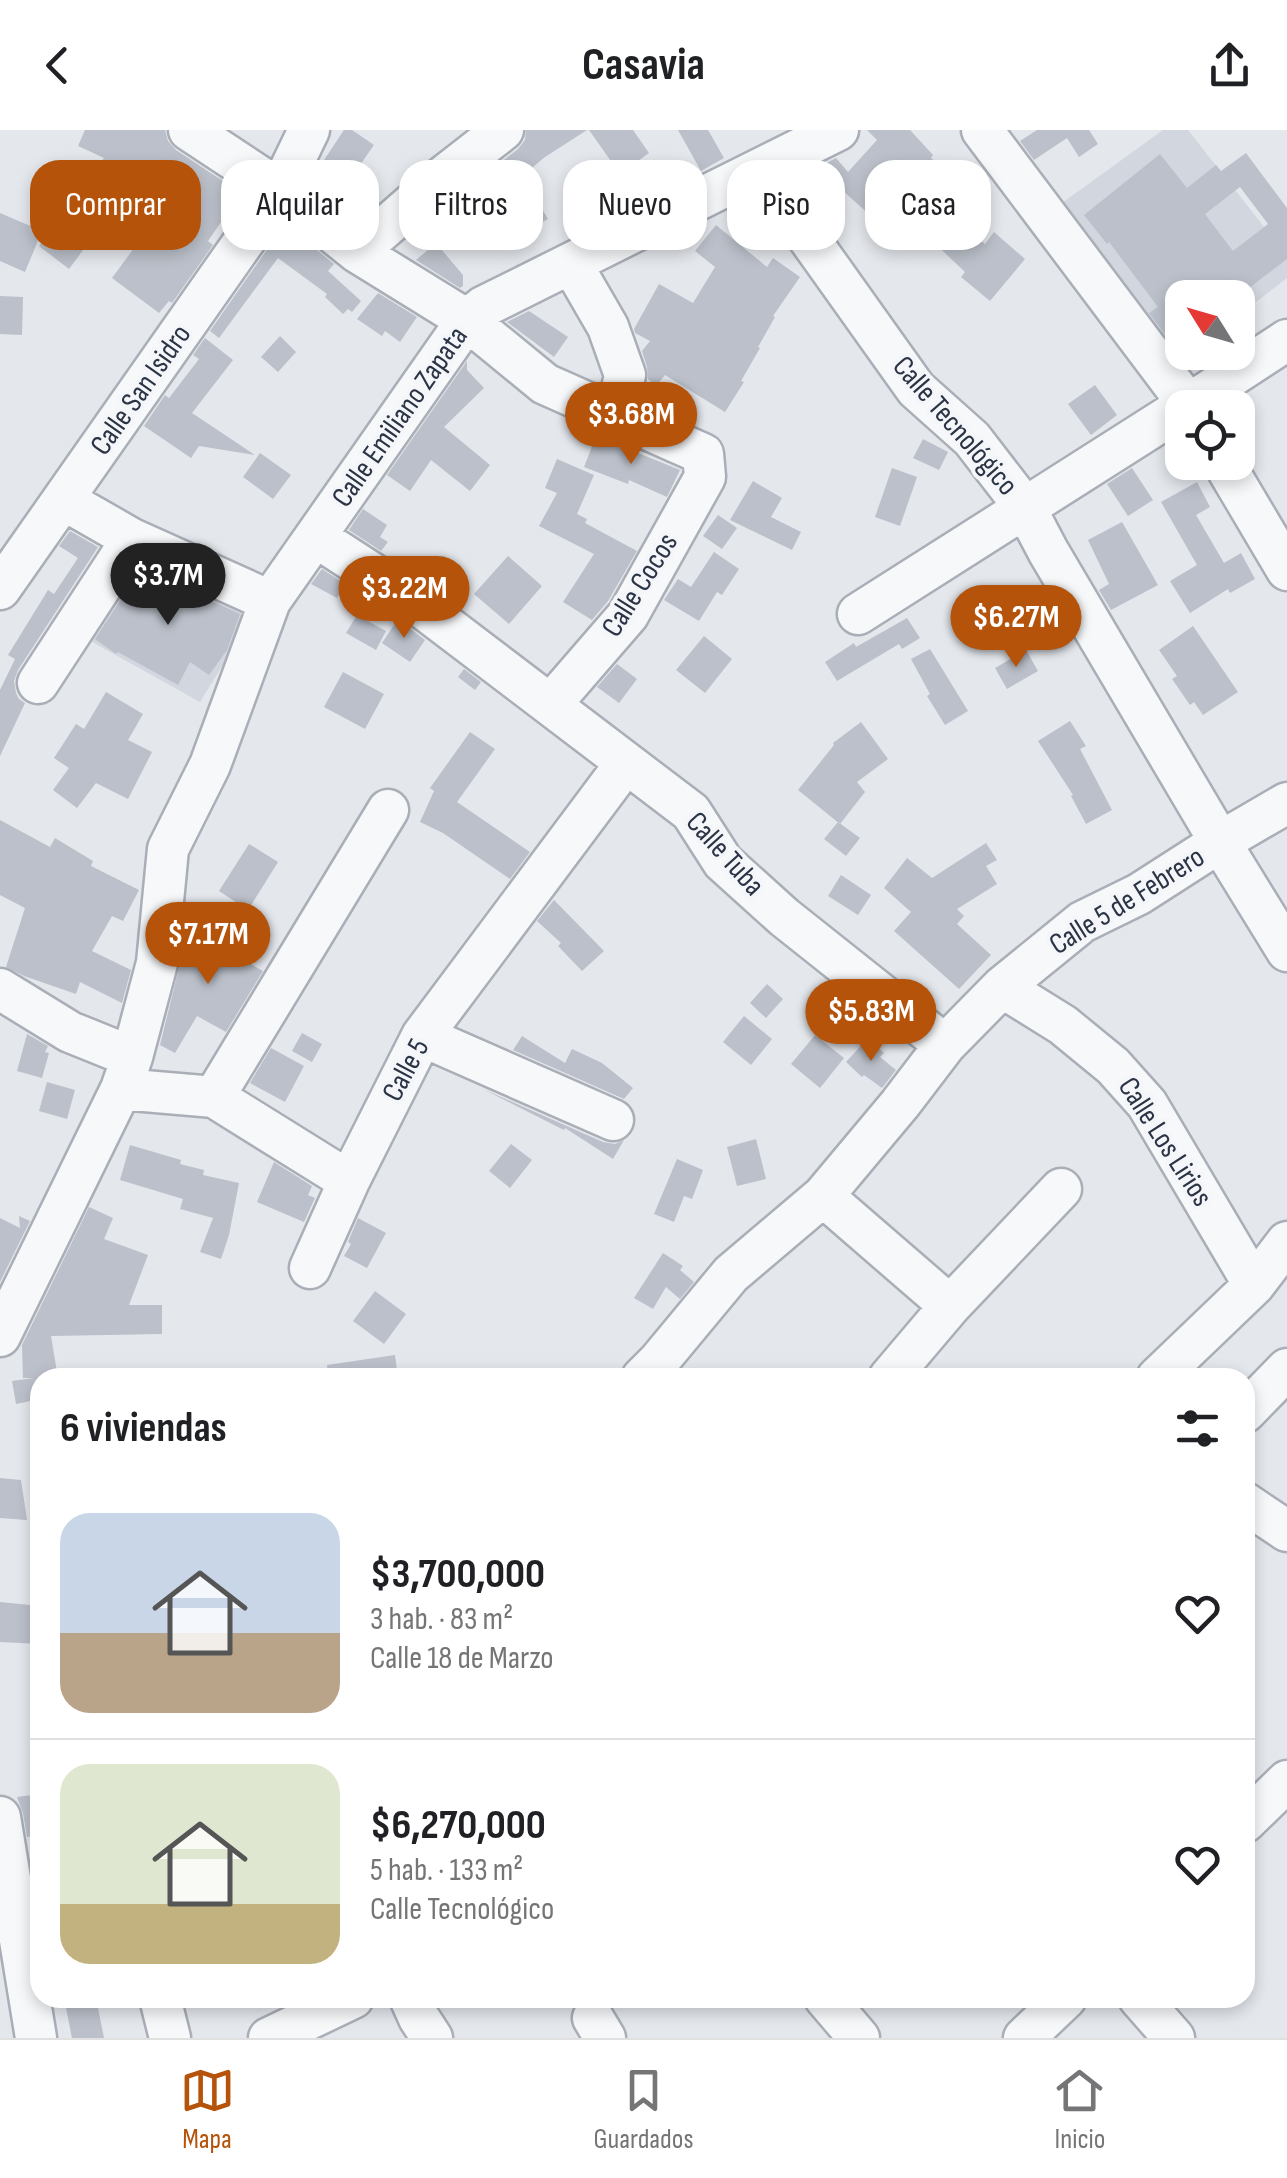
<!DOCTYPE html>
<html lang="es">
<meta charset="utf-8">
<style>
body{margin:0;font-family:"Sofia Sans Condensed",sans-serif;background:#f2f2f2;color:#202124;height:100vh;display:flex;flex-direction:column;font-size:38px;white-space:nowrap}
*{box-sizing:border-box;margin:0}
p{font-size:32px;color:#757577}
.icon{flex:none;width:55px;height:55px;fill:none;stroke:currentColor;stroke-width:2;stroke-linecap:round;stroke-linejoin:round}
.map{position:relative;flex:1;overflow:hidden}
.drawer{position:absolute;left:30px;top:1238px;width:1225px;height:640px;display:flex;flex-direction:column;background:#fff;border-radius:30px;box-shadow:0 5px 15px #0003}
.drawer>*{flex:none}
.banner{position:absolute;left:30px;top:30px;width:1228px;height:90px;display:flex;gap:20px}
.needle{width:65px;rotate:307deg}
.tools{position:absolute;left:1165px;top:150px;display:grid;gap:20px}
.tools a{display:grid;place-items:center;width:90px;height:90px;border-radius:20px;background:#fff;box-shadow:0 5px 15px #0003;font-size:50px}
.price{position:absolute;translate:-50% -85px;padding:0 22px;border-radius:35px;background:#b45309;color:#fff;font-size:32px;line-height:65px;filter:drop-shadow(0 2px 5px #0008)}
.price::after{content:'';position:absolute;left:50%;top:60px;width:30px;height:22px;margin-left:-15px;background:inherit;clip-path:polygon(0 0,100% 0,50% 100%)}
.price.active{background:#222;color:#fff}
ul{padding:0;list-style:none}
li{display:flex;align-items:center;gap:30px;height:250px;padding:0 30px}
li+li{border-top:2px solid #e0e0e0}
li span{display:grid;place-items:center;flex:none;width:280px;height:200px;border-radius:30px;color:#555}
li>.icon{margin-inline-start:auto}
span .icon{width:120px;height:120px;fill:#fffc;stroke-width:1}
li b{font-size:42px}
h2{display:flex;justify-content:space-between;align-items:center;height:120px;padding:0 30px;font-size:42px}
.chip{padding:0 35px;border-radius:30px;background:#fff;box-shadow:0 5px 15px #0003;font-size:35px;line-height:90px}
.chip.active{background:#b45309;color:#fff}
header{display:flex;justify-content:space-between;align-items:center;height:130px;padding:0 30px;background:#fff;font-size:45px;font-weight:700}
.tab-bar{display:flex;justify-content:space-around;align-items:center;height:140px;border-top:2px solid #e0e0e0;background:#fff;font-size:28px;color:#757577}
.tab-bar a{display:grid;justify-items:center;gap:5px}
.tab-bar .active{color:#b45309}
.map>svg:first-child{display:block}
</style>
<header><svg class="icon" aria-label="back" viewBox="0 0 24 24"><path d="M15 5l-7 7 7 7"/></svg>Casavia<svg class="icon" aria-label="share" viewBox="0 0 24 24"><path d="M12 15V3M7 8l5-5 5 5M5 13v7h14v-7"/></svg></header>
<div class="map">
<svg width="1287" height="1908" viewBox="0 0 1287 1908">
<rect width="100%" height="100%" fill="#e4e7ec"/>
<!-- built -->
<path fill="#d2d6de" d="M 1163,0 L 1188,0 L 1287,126 L 1287,148 L 1238,186 L 1238,168 L 1182,168 L 1182,222 L 1191,223 L 1181,230 L 1055,78 Z
M 134,415 L 259,476 L 200,572 L 78,504 Z"/>
<!-- building -->
<path fill="#bbc0ca" fill-rule="evenodd" d="M 85,0 L 165,0 L 168,11 L 176,20 L 241,63 L 208,111 L 213,115 L 172,173 L 169,171 L 159,183 L 112,148 L 162,80 L 129,58 L 69,139 L 39,116 L 104,28 L 78,16 Z
M 344,0 L 352,0 L 374,15 L 349,51 L 379,72 L 356,91 L 310,53 L 320,31 L 322,33 Z
M 526,0 L 587,0 L 545,27 L 522,46 L 548,89 L 529,100 L 519,84 L 495,100 L 474,72 L 460,82 L 452,70 L 518,19 L 525,10 Z
M 589,0 L 633,0 L 649,23 L 620,44 Z
M 678,0 L 708,0 L 724,28 L 701,41 Z
M 867,0 L 910,0 L 933,25 L 931,28 L 956,50 L 940,67 L 911,42 L 871,86 L 842,60 L 823,78 L 797,49 L 836,28 L 848,42 L 877,10 Z
M 1037,0 L 1089,0 L 1098,14 L 1079,27 L 1067,8 L 1034,30 L 1020,11 Z
M 1246,23 L 1287,78 L 1287,129 L 1236,168 L 1182,168 L 1182,227 L 1149,183 L 1158,177 L 1109,112 L 1107,114 L 1084,85 L 1160,24 L 1187,58 L 1216,35 L 1221,41 ZM 1240,57 L 1268,94 L 1233,121 L 1205,84 Z
M 949,81 L 985,114 L 994,102 L 1025,129 L 990,171 L 961,147 L 965,142 L 929,108 Z
M 0,83 L 42,101 L 25,142 L 0,131 Z
M 285,94 L 334,134 L 328,141 L 361,171 L 352,182 L 348,179 L 343,184 L 325,167 L 327,164 L 278,128 L 219,208 L 210,201 Z
M 716,95 L 767,137 L 773,128 L 800,147 L 773,186 L 775,187 L 758,217 L 760,218 L 741,251 L 744,252 L 725,282 L 665,245 L 656,256 L 648,249 L 647,237 L 642,221 L 650,211 L 635,203 L 634,199 L 659,154 L 693,173 L 715,137 L 695,121 Z
M 436,113 L 463,145 L 463,156 L 460,158 L 416,130 Z
M 378,163 L 417,187 L 400,212 L 385,201 L 382,206 L 357,189 Z
M 0,166 L 23,167 L 22,205 L 0,204 Z
M 529,181 L 568,207 L 554,227 L 507,192 Z
M 280,206 L 296,222 L 278,242 L 261,227 Z
M 205,208 L 233,230 L 192,283 L 255,325 L 199,316 L 191,328 L 144,296 L 165,265 L 169,268 L 199,229 L 193,225 Z
M 467,231 L 467,240 L 484,258 L 444,297 L 490,335 L 470,361 L 431,330 L 410,361 L 387,345 Z
M 1095,255 L 1117,285 L 1091,305 L 1068,274 Z
M 596,306 L 680,340 L 667,367 L 629,350 L 628,354 L 584,337 Z
M 923,309 L 948,322 L 939,340 L 913,328 Z
M 260,323 L 291,345 L 273,369 L 243,347 Z
M 557,329 L 594,345 L 577,384 L 587,389 L 585,393 L 637,421 L 608,471 L 592,490 L 563,472 L 594,424 L 539,396 L 557,363 L 545,358 Z
M 892,338 L 917,347 L 900,396 L 875,387 Z
M 1132,338 L 1153,370 L 1128,386 L 1107,354 Z
M 753,351 L 782,368 L 771,387 L 801,402 L 792,420 L 730,390 Z
M 1197,352 L 1210,377 L 1196,385 L 1224,433 L 1241,423 L 1255,449 L 1230,463 L 1228,459 L 1190,483 L 1170,451 L 1197,435 L 1161,372 Z
M 363,379 L 387,395 L 380,407 L 388,412 L 381,421 L 349,400 Z
M 718,385 L 737,398 L 722,419 L 703,406 Z
M 1122,392 L 1158,455 L 1111,480 L 1099,460 L 1109,454 L 1088,410 Z
M 70,401 L 98,417 L 18,540 L 14,551 L 16,563 L 19,569 L 25,573 L 0,626 L 0,560 L 15,529 L 8,525 L 48,460 L 54,464 L 78,428 L 59,416 Z
M 714,422 L 739,439 L 722,465 L 717,462 L 699,491 L 664,470 L 678,449 L 691,457 Z
M 508,426 L 542,456 L 509,494 L 474,464 Z
M 141,439 L 240,484 L 227,520 L 209,545 L 190,532 L 178,555 L 118,522 L 116,524 L 95,509 Z
M 322,439 L 345,454 L 337,468 L 311,454 Z
M 357,485 L 386,501 L 376,520 L 346,503 Z
M 907,488 L 920,508 L 902,519 L 899,514 L 837,551 L 825,532 L 854,513 L 856,517 Z
M 398,489 L 425,510 L 410,532 L 382,513 Z
M 1193,496 L 1238,562 L 1203,585 L 1194,572 L 1190,575 L 1172,549 L 1177,546 L 1159,520 Z
M 704,506 L 732,529 L 705,563 L 676,540 Z
M 930,519 L 968,581 L 945,595 L 927,566 L 930,564 L 911,529 Z
M 1026,520 L 1038,541 L 1007,559 L 995,538 Z
M 617,534 L 637,549 L 619,573 L 597,557 Z
M 464,539 L 481,552 L 475,560 L 458,547 Z
M 343,542 L 384,564 L 365,599 L 324,577 Z
M 106,562 L 143,584 L 128,610 L 152,622 L 128,669 L 96,653 L 77,678 L 53,660 L 69,638 L 54,628 L 76,594 L 84,599 Z
M 1070,591 L 1086,616 L 1080,619 L 1112,680 L 1086,694 L 1071,666 L 1073,665 L 1038,611 Z
M 861,592 L 888,629 L 857,652 L 865,662 L 840,694 L 798,660 L 834,615 L 833,613 Z
M 470,602 L 495,619 L 457,672 L 530,722 L 510,749 L 443,703 L 420,692 L 434,661 L 430,658 Z
M 0,690 L 50,717 L 55,708 L 93,731 L 91,736 L 139,760 L 123,791 L 112,786 L 92,821 L 131,840 L 122,873 L 80,852 L 76,864 L 24,846 L 6,837 L 25,778 L 0,765 Z
M 838,692 L 860,708 L 846,726 L 824,709 Z
M 986,713 L 997,730 L 986,736 L 997,754 L 957,779 L 964,786 L 957,794 L 991,825 L 959,859 L 894,801 L 911,782 L 884,758 L 907,728 L 932,748 Z
M 249,714 L 278,732 L 248,780 L 219,761 Z
M 841,745 L 871,765 L 858,785 L 828,766 Z
M 554,770 L 604,821 L 582,841 L 558,816 L 561,813 L 537,791 Z
M 198,795 L 233,813 L 229,822 L 263,841 L 226,902 L 197,886 L 175,923 L 160,915 L 182,826 Z
M 767,854 L 783,869 L 766,888 L 750,873 Z
M 744,886 L 772,909 L 751,935 L 723,912 Z
M 302,903 L 322,914 L 312,932 L 292,921 Z
M 27,904 L 48,916 L 45,922 L 49,923 L 42,948 L 17,941 Z
M 815,905 L 844,928 L 820,958 L 791,934 Z
M 522,906 L 565,933 L 572,919 L 602,933 L 633,958 L 624,969 L 513,920 Z
M 868,908 L 884,923 L 880,927 L 896,940 L 882,958 L 864,945 L 862,947 L 846,932 Z
M 271,918 L 304,936 L 285,972 L 250,953 Z
M 47,952 L 75,960 L 67,989 L 39,981 Z
M 483,959 L 603,1012 L 615,1014 L 624,1010 L 613,1029 L 565,998 L 564,1000 Z
M 756,1009 L 766,1049 L 737,1056 L 727,1017 Z
M 511,1014 L 532,1030 L 510,1058 L 489,1041 Z
M 130,1015 L 181,1030 L 180,1034 L 204,1040 L 203,1045 L 239,1053 L 229,1105 L 221,1129 L 200,1122 L 213,1088 L 180,1079 L 183,1069 L 120,1050 Z
M 677,1029 L 703,1040 L 692,1069 L 684,1066 L 674,1092 L 654,1084 Z
M 274,1032 L 312,1056 L 308,1065 L 315,1068 L 304,1092 L 257,1072 Z
M 89,1077 L 113,1088 L 104,1109 L 148,1125 L 129,1175 L 162,1175 L 162,1204 L 51,1206 L 58,1248 L 40,1248 L 40,1269 L 16,1274 L 12,1251 L 34,1248 L 23,1248 L 22,1215 Z
M 19,1086 L 30,1091 L 0,1152 L 0,1088 L 20,1098 Z
M 358,1088 L 386,1103 L 367,1138 L 344,1126 L 351,1114 L 348,1112 Z
M 663,1123 L 683,1136 L 680,1140 L 694,1152 L 680,1169 L 666,1157 L 653,1179 L 634,1168 Z
M 375,1161 L 406,1184 L 384,1214 L 353,1191 Z
M 395,1225 L 398,1248 L 328,1248 L 327,1235 Z
M 0,1348 L 21,1350 L 27,1390 L 0,1388 Z
M 0,1472 L 40,1476 L 40,1514 L 0,1512 Z
M 40,1664 L 40,1706 L 27,1707 L 23,1683 L 17,1667 Z
M 64,1868 L 96,1868 L 104,1908 L 72,1908 Z"/>
<g fill="none" stroke-linecap="round" stroke-linejoin="round">
<defs>
<path id="minor" d="M 189,0 L 280,60 L 357,122 L 467,190 L 545,254 L 703,324 L 705,347 L 628,485 L 551,574
M 982,0 L 1191,278
M 760,40 L 916,259 L 972,309 L 1026,379 L 1048,421 L 1220,712 L 1287,821
M 357,122 L 444,46 L 503,0
M 571,133 L 608,197 L 625,245 L 616,286
M 1183,278 L 1287,210
M 1223,332 L 1287,440
M 64,370 L 132,409 L 270,471
M 316,407 L 407,466 L 691,682 L 723,732 L 784,787 L 945,915
M 0,459 L 280,60 L 309,0
M 858,484 L 1182,278
M 38,553 L 132,409
M 1002,857 L 1063,895 L 1113,936 L 1147,974 L 1254,1155
M 0,859 L 70,902 L 132,927
M 422,906 L 613,990
M 121,959 L 214,967 L 349,1051
M 214,967 L 388,680
M 823,1066 L 950,1176
M 310,1138 L 349,1051 L 422,906 L 626,633
M 0,1206 L 121,959 L 132,927 L 157,833 L 168,719 L 210,635 L 270,471 L 467,190 L 483,177 L 838,0
M 642,1248 L 658,1232 L 731,1144 L 823,1066 L 900,974 L 945,915 L 1002,857 L 1082,792 L 1139,764 L 1220,712 L 1287,673
M 889,1248 L 950,1176 L 1061,1059
M 1157,1248 L 1254,1155 L 1287,1112
M 1245,1282 L 1287,1239
M 1245,1373 L 1287,1401
M 0,1687 L 36,1908
M 1245,1692 L 1287,1651
M 160,1868 L 170,1908
M 410,1868 L 419,1888 L 432,1908
M 825,1868 L 859,1908
M 1139,1868 L 1174,1908
M 593,1888 L 605,1908
M 269,1908 L 353,1868
M 1024,1908 L 1066,1868"/>
</defs>
<!-- minor casing -->
<use href="#minor" stroke="#a9aeb7" stroke-width="45"/>
<!-- minor -->
<use href="#minor" stroke="#f7f8fa" stroke-width="40"/>
</g>
<g text-anchor="middle" dominant-baseline="central" stroke-width="8" stroke-linejoin="round" paint-order="stroke">
<!-- street labels -->
<g font-size="30" fill="#2b3445" stroke="#f4f6f9">
<text transform="translate(141 260) rotate(-55)">Calle San Isidro</text>
<text transform="translate(400 287) rotate(-55)">Calle Emiliano Zapata</text>
<text transform="translate(955 296) rotate(49)">Calle Tecnológico</text>
<text transform="translate(640 455) rotate(-58)">Calle Cocos</text>
<text transform="translate(725 724) rotate(48)">Calle Tuba</text>
<text transform="translate(1127 771) rotate(-32)">Calle 5 de Febrero</text>
<text transform="translate(406 940) rotate(-62)">Calle 5</text>
<text transform="translate(1165 1012) rotate(57)">Calle Los Lirios</text>
</g>
</g>
</svg>
<div class="tools">
<a><svg class="needle" viewBox="-14 -14 28 28"><path d="M0-13l5 13h-10z" fill="#e53935"/><path d="M0 13l5-13h-10z" fill="#757577"/></svg></a>
<a><svg class="icon" aria-label="locate" viewBox="0 0 24 24"><circle cx="12" cy="12" r="6"/><path d="M12 2v4M12 18v4M2 12h4M18 12h4"/></svg></a>
</div>
<b class="price" style="left:631px;top:337px">$3.68M</b>
<b class="price active" style="left:168px;top:498px">$3.7M</b>
<b class="price" style="left:404px;top:511px">$3.22M</b>
<b class="price" style="left:1016px;top:540px">$6.27M</b>
<b class="price" style="left:208px;top:857px">$7.17M</b>
<b class="price" style="left:871px;top:934px">$5.83M</b>
<div class="banner">
<a class="chip active">Comprar</a>
<a class="chip">Alquilar</a>
<a class="chip">Filtros</a>
<a class="chip">Nuevo</a>
<a class="chip">Piso</a>
<a class="chip">Casa</a>
</div>
<section class="drawer">
<h2>6 viviendas<svg class="icon" aria-label="filters" viewBox="0 0 24 24"><path d="M4 7h16M4 17h16"/><circle cx="9" cy="7" r="2"/><circle cx="15" cy="17" r="2"/></svg></h2>
<ul>
<li><span style="background:linear-gradient(#c9d6e8 60%,#b9a48a 0)"><svg class="icon" aria-label="home" viewBox="0 0 24 24"><path d="M3 11l9-7 9 7M6 9v11h12V9"/></svg></span><div><b>$3,700,000</b><p>3 hab. · 83 m²</p><p>Calle 18 de Marzo</p></div><svg class="icon" aria-label="heart" viewBox="0 0 24 24"><path d="M12 20l-8-8c-3-5 5-10 8-4 3-6 11-1 8 4z"/></svg></li>
<li><span style="background:linear-gradient(#dfe7d0 70%,#c2b280 0)"><svg class="icon" aria-label="home" viewBox="0 0 24 24"><path d="M3 11l9-7 9 7M6 9v11h12V9"/></svg></span><div><b>$6,270,000</b><p>5 hab. · 133 m²</p><p>Calle Tecnológico</p></div><svg class="icon" aria-label="heart" viewBox="0 0 24 24"><path d="M12 20l-8-8c-3-5 5-10 8-4 3-6 11-1 8 4z"/></svg></li>
</ul>
</section>
</div>
<nav class="tab-bar">
<a class="active"><svg class="icon" aria-label="map" viewBox="0 0 24 24"><path d="M3 6l6-2 6 2 6-2v14l-6 2-6-2-6 2zM9 4v14M15 6v14"/></svg>Mapa</a>
<a><svg class="icon" aria-label="saved" viewBox="0 0 24 24"><path d="M7 4h10v16l-5-4-5 4z"/></svg>Guardados</a>
<a><svg class="icon" aria-label="home" viewBox="0 0 24 24"><path d="M3 11l9-7 9 7M6 9v11h12V9"/></svg>Inicio</a>
</nav>
